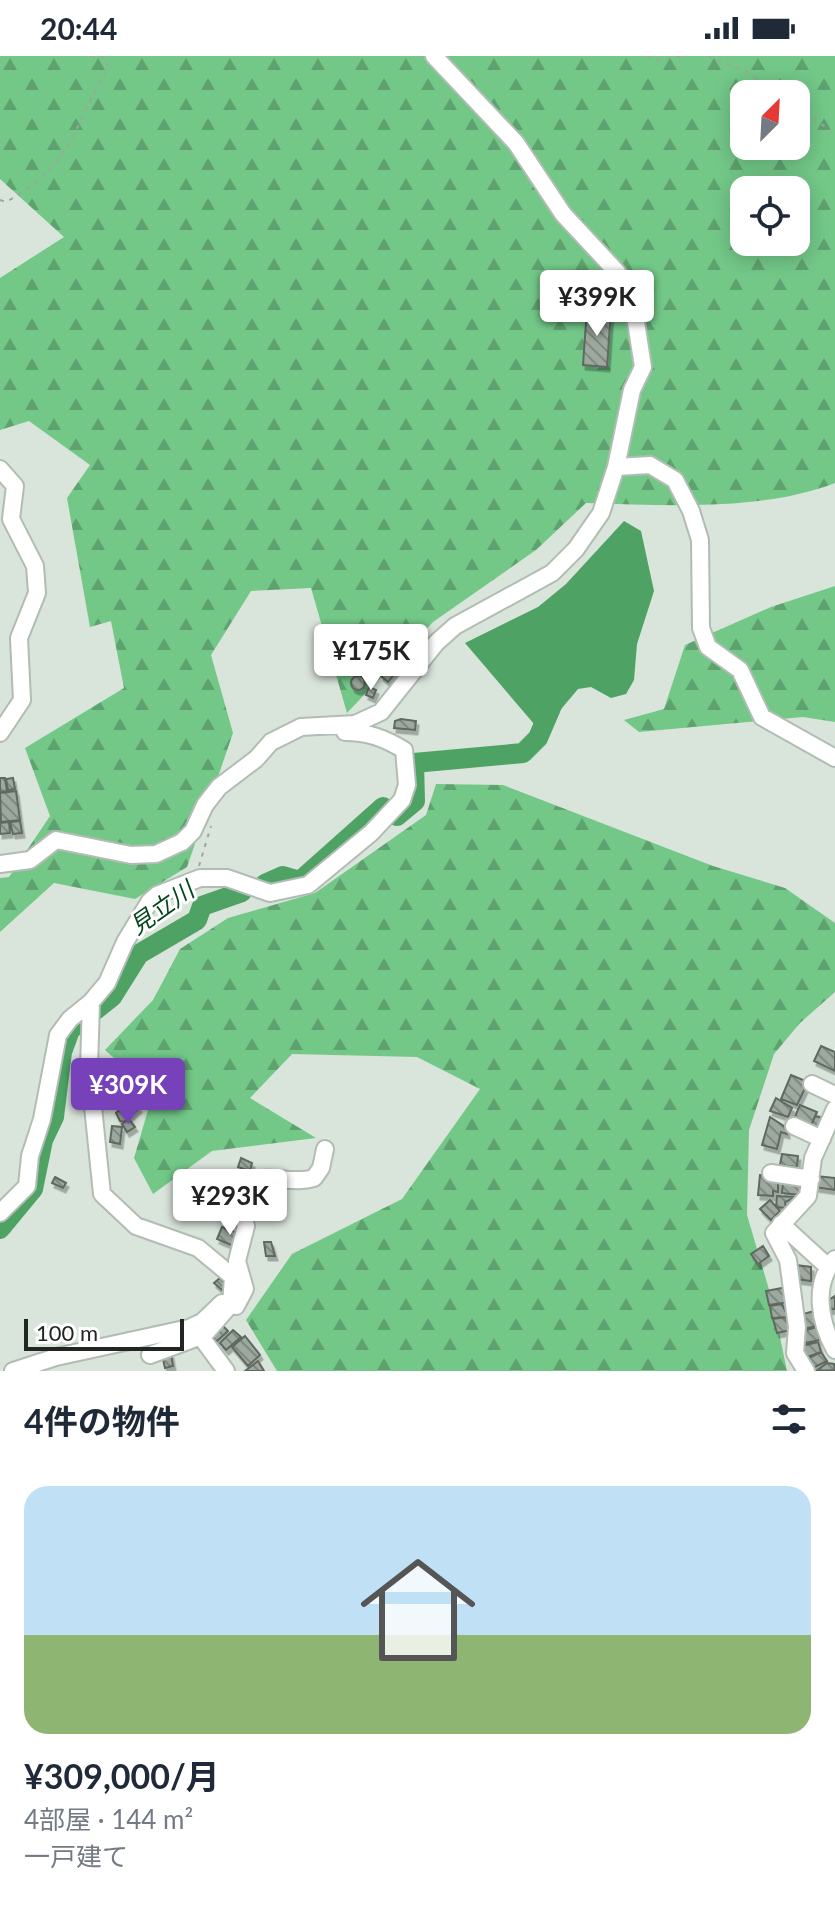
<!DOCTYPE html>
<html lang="ja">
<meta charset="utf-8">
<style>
body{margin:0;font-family:Lato,"Noto Sans JP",sans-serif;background:#f6f6f7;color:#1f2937;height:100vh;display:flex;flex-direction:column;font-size:30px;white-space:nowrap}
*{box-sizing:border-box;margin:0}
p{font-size:26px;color:#747a83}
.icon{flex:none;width:44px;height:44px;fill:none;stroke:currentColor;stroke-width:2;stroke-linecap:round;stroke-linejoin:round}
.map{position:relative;height:1315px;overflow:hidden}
.sheet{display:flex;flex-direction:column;background:#fff;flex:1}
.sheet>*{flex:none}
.needle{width:52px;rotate:24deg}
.controls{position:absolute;left:730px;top:24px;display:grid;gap:16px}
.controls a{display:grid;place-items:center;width:80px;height:80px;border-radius:16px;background:#fff;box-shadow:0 4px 20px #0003;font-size:40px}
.scale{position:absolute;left:24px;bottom:20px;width:160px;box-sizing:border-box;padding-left:8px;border:4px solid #222623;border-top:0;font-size:22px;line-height:28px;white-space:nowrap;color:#222623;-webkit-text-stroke:6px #fff;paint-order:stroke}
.price{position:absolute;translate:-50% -68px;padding:0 18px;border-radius:8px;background:#fff;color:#222;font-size:26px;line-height:52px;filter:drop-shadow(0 2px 4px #0008)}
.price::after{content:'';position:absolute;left:50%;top:48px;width:24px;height:18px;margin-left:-12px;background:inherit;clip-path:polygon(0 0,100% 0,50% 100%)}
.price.selected{background:#7742b9;color:#fff}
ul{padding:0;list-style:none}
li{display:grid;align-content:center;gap:16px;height:424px;padding:0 24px}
li span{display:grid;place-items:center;height:248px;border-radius:24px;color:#555}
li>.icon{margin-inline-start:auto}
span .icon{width:144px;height:144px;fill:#fffc;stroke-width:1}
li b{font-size:34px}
h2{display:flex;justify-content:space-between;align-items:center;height:96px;padding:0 24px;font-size:34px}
.status{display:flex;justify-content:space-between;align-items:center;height:56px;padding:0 40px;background:#fff;direction:ltr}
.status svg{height:22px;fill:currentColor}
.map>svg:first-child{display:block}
</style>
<div class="status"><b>20:44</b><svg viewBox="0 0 49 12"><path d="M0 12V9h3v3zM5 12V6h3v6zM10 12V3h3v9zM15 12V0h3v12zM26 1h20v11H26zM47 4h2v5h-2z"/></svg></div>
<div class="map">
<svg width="835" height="1315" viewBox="0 0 835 1315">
<defs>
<pattern id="forest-firs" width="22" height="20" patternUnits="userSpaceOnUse" patternTransform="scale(2)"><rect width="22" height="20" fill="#73c888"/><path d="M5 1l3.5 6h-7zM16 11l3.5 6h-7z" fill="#5ea26f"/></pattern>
<pattern id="building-back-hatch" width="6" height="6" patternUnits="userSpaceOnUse" patternTransform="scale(2)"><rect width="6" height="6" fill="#9da89f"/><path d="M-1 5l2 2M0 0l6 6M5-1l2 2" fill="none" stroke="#808981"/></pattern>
<filter id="shadow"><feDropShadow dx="2.5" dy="4.5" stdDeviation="0" flood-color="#0004"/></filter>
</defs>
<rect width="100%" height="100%" fill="#d9e4db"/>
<!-- forest -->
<path fill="url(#forest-firs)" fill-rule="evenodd" d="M 0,0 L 835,0 L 835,427 C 759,456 667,449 586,447 L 536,494 L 433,566 L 347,657 L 311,532 L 251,535 L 211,599 L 233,677 L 187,811 L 135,843 L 54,827 L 0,876 L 0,822 L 9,821 L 50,760 L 25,692 L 124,632 L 111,565 L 90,571 L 67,442 L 90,409 L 29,365 L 0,374 L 0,222 L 64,181 L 0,123 ZM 744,38 L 796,38 L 796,90 L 744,90 ZM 744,134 L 796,134 L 796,186 L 744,186 Z
M 835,530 L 835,666 L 803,661 L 639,676 L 624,664 L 664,653 L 685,589 L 771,551 Z
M 436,728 L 503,729 L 713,810 L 785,832 L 835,867 L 835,936 L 800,967 L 774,998 L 749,1074 L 747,1159 L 773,1247 L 787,1315 L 277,1315 L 246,1264 L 292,1198 L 402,1143 L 480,1033 L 417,1001 L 292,998 L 250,1042 L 316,1082 L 212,1095 L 153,1138 L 134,1102 L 153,1037 L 105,994 L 153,944 L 180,893 L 228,862 L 315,837 L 426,759 Z"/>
<!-- water -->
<path fill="#4da264" d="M 624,465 L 641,475 L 654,535 L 637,588 L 634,624 L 626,638 L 611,642 L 591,631 L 578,633 L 562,652 L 546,682 L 465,587 L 538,551 L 566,528 Z"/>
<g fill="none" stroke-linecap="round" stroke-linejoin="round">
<!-- river -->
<path stroke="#4da264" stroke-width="20" d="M 397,760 L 415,745 L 414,707 L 523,697 L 538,682 L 550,654
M 265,828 L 283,820 L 300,825 L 383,751
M 0,1173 L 33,1133 L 43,1084 L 54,1061 L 62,996 L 70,974 L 112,941 L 139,898 L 197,864 L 202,850 L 242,836"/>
</g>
<!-- building -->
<path fill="url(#building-back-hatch)" stroke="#5f6960" stroke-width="2" filter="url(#shadow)" d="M 587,252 L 611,254 L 607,311 L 583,309 Z
M 391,607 L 398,613 L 388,626 L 381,620 Z
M351 627a7 7 0 1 1 14 0a7 7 0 1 1-14 0Z
M 369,631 L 376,634 L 373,642 L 366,639 Z
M 401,663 L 416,665 L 415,674 L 394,672 L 395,665 Z
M 0,722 L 5,722 L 7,735 L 0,736 Z
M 13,722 L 15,733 L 8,734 L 6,723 Z
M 16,735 L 20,764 L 1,766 L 0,737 Z
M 20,765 L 22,777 L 13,778 L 10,766 Z
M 9,766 L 10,777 L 0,778 L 0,767 Z
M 821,990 L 835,996 L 835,1015 L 814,1005 Z
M 791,1019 L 808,1026 L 797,1049 L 781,1043 Z
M 118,1021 L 131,1041 L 123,1048 L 119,1044 L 115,1048 L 107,1030 Z
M 776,1042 L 792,1052 L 788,1061 L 770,1055 Z
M 131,1044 L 139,1052 L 124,1066 L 120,1065 L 116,1057 Z
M 800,1049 L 817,1056 L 810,1072 L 793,1065 Z
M 815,1060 L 822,1062 L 817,1076 L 810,1072 Z
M 770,1061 L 787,1072 L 787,1078 L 781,1076 L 777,1093 L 762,1089 Z
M 129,1063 L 135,1071 L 127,1076 L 122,1068 Z
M 112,1070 L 122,1071 L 120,1088 L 110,1086 Z
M 782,1098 L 798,1100 L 797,1111 L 780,1109 Z
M 241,1102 L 252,1107 L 250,1115 L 238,1111 Z
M 760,1119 L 778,1121 L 778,1136 L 773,1135 L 773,1140 L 758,1139 Z
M 816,1120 L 835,1122 L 835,1134 L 814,1131 Z
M 55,1121 L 66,1127 L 63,1132 L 52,1127 Z
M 783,1123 L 801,1127 L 800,1139 L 782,1137 Z
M 777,1140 L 796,1141 L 785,1146 L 786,1152 L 776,1151 Z
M 770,1144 L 780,1155 L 771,1164 L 760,1153 Z
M 222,1171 L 243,1179 L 238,1192 L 217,1183 Z
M 264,1186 L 271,1186 L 275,1200 L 266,1200 Z
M 763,1190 L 769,1200 L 758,1208 L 751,1198 Z
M 796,1209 L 811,1211 L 811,1225 L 796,1223 Z
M 220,1222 L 228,1231 L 223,1235 L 214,1227 Z
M 787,1231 L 789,1246 L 769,1249 L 766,1235 Z
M 835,1240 L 835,1253 L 828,1254 L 827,1245 Z
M 782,1248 L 788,1261 L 772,1262 L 770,1250 Z
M 814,1255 L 817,1270 L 803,1273 L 800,1259 Z
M 785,1261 L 791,1274 L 777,1277 L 773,1263 Z
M 223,1270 L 228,1275 L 216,1286 L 211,1281 Z
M 816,1271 L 820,1284 L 805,1287 L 801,1276 Z
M 233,1274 L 241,1281 L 226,1294 L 220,1287 Z
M 245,1280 L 260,1299 L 248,1310 L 232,1291 Z
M 818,1286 L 821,1296 L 805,1302 L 802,1290 Z
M 821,1296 L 827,1305 L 813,1312 L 807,1303 Z
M 171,1298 L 173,1310 L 165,1312 L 162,1299 Z
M 258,1305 L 264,1315 L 245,1315 Z
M 827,1307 L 834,1308 L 835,1314 L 816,1315 Z"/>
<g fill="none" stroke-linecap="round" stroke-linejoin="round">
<defs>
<path id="minor" d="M 616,411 L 650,409 L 675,424 L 691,455 L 700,484 L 701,572 L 708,591 L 740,614 L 762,661 L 835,702
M 0,413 L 15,430 L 11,463 L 35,510 L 37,537 L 19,582 L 22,644 L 0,677
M 0,808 L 30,804 L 56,784 L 131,799 L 156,798 L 182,786 L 193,775 L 205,749 L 219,731 L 256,703 L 271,686 L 301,671 L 355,668 L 381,656 L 436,587 L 455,570 L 552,517 L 576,493 L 601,457 L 616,411 L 632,334 L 643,311 L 632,240 L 617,216 L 563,158 L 516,87 L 434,0
M 812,1028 L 835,1039
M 794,1070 L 822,1083
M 771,1117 L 811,1123
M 0,1157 L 27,1130 L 30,1100 L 42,1063 L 58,979 L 70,963 L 91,946
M 781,1168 L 828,1211
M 835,1203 C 812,1228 820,1267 835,1294
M 150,1299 L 204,1279
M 13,1315 L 56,1301 L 189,1272 L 202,1266 L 222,1247 L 236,1250 L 245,1233 L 237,1205 L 246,1170 L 239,1146 L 239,1134 C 259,1112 289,1130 314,1122 L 321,1112 L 325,1093
M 226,1315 L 204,1285 L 204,1279 L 231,1248 L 233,1221 L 198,1192 L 136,1170 L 102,1138 L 89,1012 L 91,946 L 107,927 L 125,886 L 150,845 L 157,839 L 200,822 L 227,822 L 270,837 L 308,829 L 371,777 L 402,744 L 407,729 L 404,694 C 384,682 368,676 345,676
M 806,1315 L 795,1297 L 797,1271 L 788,1204 L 774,1177 L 808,1140 L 813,1102 L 835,1053"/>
</defs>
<!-- minor casing -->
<use href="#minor" stroke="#b1bcb3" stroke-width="20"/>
<!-- path -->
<path stroke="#9da69f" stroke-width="2" stroke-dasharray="4 6" stroke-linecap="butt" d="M 647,0 L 656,4 L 685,0
M 708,0 L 748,16 L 777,38
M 796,52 L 835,77
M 0,144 L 6,146 C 72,110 74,70 108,11 L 106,2 L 90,0
M 199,810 L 211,770"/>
<!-- minor -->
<use href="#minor" stroke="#fff" stroke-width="16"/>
</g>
<g text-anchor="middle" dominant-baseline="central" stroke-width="6" stroke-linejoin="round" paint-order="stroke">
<!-- water labels -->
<g font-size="24" font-style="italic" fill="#03461e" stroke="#fff">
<text transform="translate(161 851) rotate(-35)">見立川</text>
</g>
</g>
</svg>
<div class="controls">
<a><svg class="needle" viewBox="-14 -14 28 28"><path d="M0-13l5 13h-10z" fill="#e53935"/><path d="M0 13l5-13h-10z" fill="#747a83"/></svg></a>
<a><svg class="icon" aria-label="locate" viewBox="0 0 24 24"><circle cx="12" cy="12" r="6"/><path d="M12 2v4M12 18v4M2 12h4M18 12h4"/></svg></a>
</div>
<div class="scale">100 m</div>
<b class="price" style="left:597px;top:282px">¥399K</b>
<b class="price" style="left:371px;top:636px">¥175K</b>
<b class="price selected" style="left:128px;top:1070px">¥309K</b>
<b class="price" style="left:230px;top:1181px">¥293K</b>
</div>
<section class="sheet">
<h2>4件の物件<svg class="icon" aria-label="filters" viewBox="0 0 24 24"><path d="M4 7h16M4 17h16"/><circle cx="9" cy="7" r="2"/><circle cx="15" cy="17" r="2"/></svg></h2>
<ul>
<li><span style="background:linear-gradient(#bfe0f5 60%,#8fb573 0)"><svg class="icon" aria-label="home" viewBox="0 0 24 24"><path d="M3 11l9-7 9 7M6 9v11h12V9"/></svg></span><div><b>¥309,000/月</b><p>4部屋 · 144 m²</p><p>一戸建て</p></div></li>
</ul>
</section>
